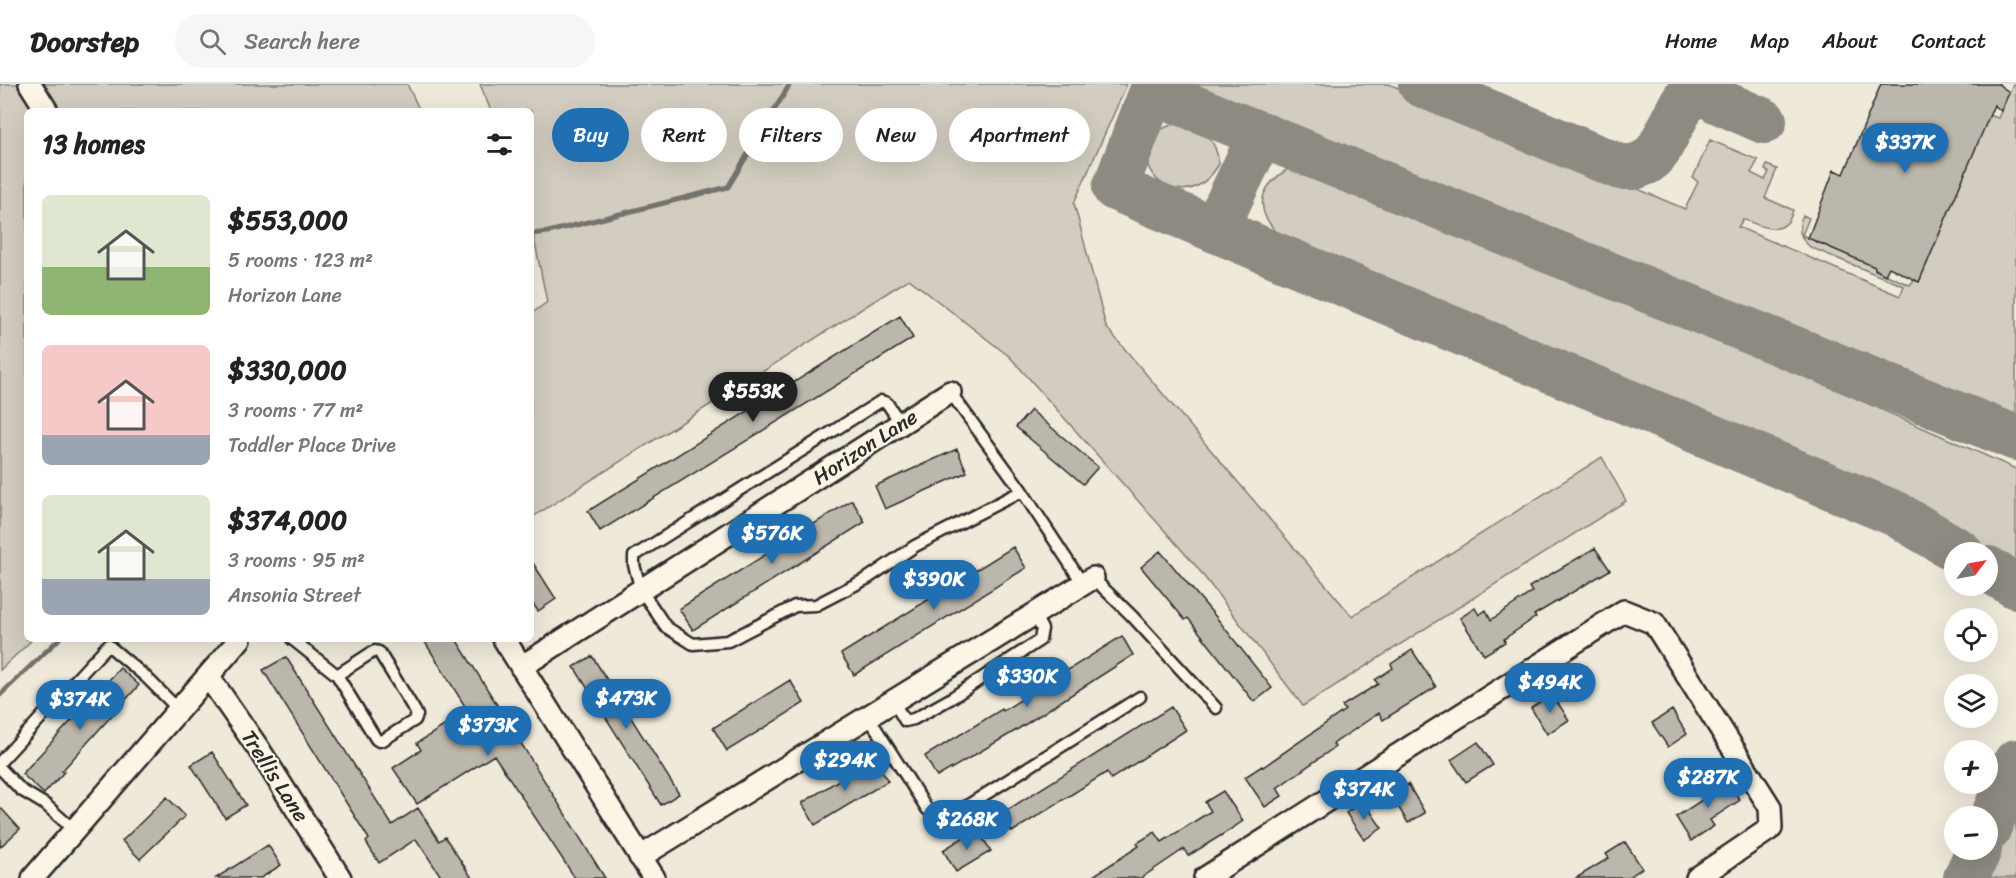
<!DOCTYPE html>
<meta charset="utf-8">
<style>
body{margin:0;font-family:Sriracha,sans-serif;background:#f6f6f6;color:#222;height:100vh;display:flex;flex-direction:column;font-size:22px;white-space:nowrap}
*{box-sizing:border-box;margin:0}
p{font-size:20px;color:#767676}
.icon{flex:none;width:33px;height:33px;fill:none;stroke:currentColor;stroke-width:2;stroke-linecap:round;stroke-linejoin:round}
.map{position:relative;flex:1;overflow:hidden}
.side{position:absolute;left:24px;top:24px;width:510px;height:534px;display:flex;flex-direction:column;background:#fff;border-radius:9px;box-shadow:0 6px 24px #0002}
.side>*{flex:none}
.guide{position:absolute;left:552px;top:24px;width:570px;height:54px;display:flex;gap:12px}
.needle{width:39px;rotate:58deg}
.buttons{position:absolute;left:1944px;top:458px;display:grid;gap:12px}
.buttons a{display:grid;place-items:center;width:54px;height:54px;border-radius:50%;background:#fff;box-shadow:0 6px 24px #0002;font-size:30px}
.price{position:absolute;translate:-50% -51px;padding:0 14px;border-radius:21px;background:#1f6fb2;color:#fff;font-size:20px;line-height:39px;filter:drop-shadow(0 2px 3px #0008)}
.price::after{content:'';position:absolute;left:50%;top:36px;width:18px;height:14px;margin-left:-9px;background:inherit;clip-path:polygon(0 0,100% 0,50% 100%)}
.price.selected{background:#222;color:#fff}
ul{padding:0;list-style:none}
li{display:flex;align-items:center;gap:18px;height:150px;padding:0 18px}
li span{display:grid;place-items:center;flex:none;width:168px;height:120px;border-radius:9px;color:#555}
li>.icon{margin-inline-start:auto}
span .icon{width:72px;height:72px;fill:#fffc;stroke-width:1}
li b{font-size:26px}
h2{display:flex;justify-content:space-between;align-items:center;height:72px;padding:0 18px;font-size:26px}
.pill{padding:0 21px;border-radius:27px;background:#fff;box-shadow:0 6px 24px #0002;font-size:21px;line-height:54px}
.pill.selected{background:#1f6fb2;color:#fff}
header{display:flex;align-items:center;gap:36px;box-sizing:border-box;height:84px;padding:0 30px;background:#fff;border-bottom:2px solid #e0e0e0}
header strong{font-size:28px}
nav{display:flex;gap:33px;margin-inline-start:auto;font-size:21px}
.search{width:420px;height:54px;background:#f6f6f6;display:flex;align-items:center;gap:15px;box-sizing:border-box;padding:0 21px;border-radius:33px;color:#767676;font-size:22px}
.map>svg:first-child{display:block}
</style>
<header>
<strong>Doorstep</strong>
<div class="search"><svg class="icon" aria-label="search" viewBox="0 0 24 24"><circle cx="10" cy="10" r="6"/><path d="M15 15l6 6"/></svg>Search here</div>
<nav><a>Home</a><a>Map</a><a>About</a><a>Contact</a></nav>
</header>
<div class="map">
<svg width="2016" height="794" viewBox="0 0 2016 794">
<rect width="100%" height="100%" fill="#efe9da"/>
<filter id="ink" filterUnits="userSpaceOnUse"><feTurbulence type="fractalNoise" baseFrequency=".0167" numOctaves="2"/><feDisplacementMap in="SourceGraphic" scale="12" xChannelSelector="R" yChannelSelector="G"/><feConvolveMatrix kernelMatrix="1 2 1 2 8 2 1 2 1" color-interpolation-filters="sRGB"/></filter>
<g filter="url(#ink)">
<!-- green -->
<path fill="#d2cdc0" stroke="#7e7c76" stroke-width="1.5" d="M 0,0 L 407,0 L 420,27 L 27,27 L 27,555 L 33,555 L 0,586 Z
M 480,0 L 1127,0 L 1074,119 L 1106,243 L 1352,532 L 1602,373 L 1626,417 L 1303,622 L 1196,482 L 1010,273 L 909,195 L 531,434 L 531,230 L 547,218 L 531,139 L 531,27 L 491,27 Z
M 1192,0 L 1389,0 L 1685,125 L 1698,98 L 1693,94 L 1710,56 L 1758,76 L 1751,89 L 1765,96 L 1769,88 L 1765,86 L 1767,81 L 1777,85 L 1765,114 L 1793,126 C 1786,155 1761,143 1743,135 L 1738,143 L 1900,212 L 1904,202 L 1810,163 C 1800,154 1796,144 1803,131 L 1809,134 L 1802,151 L 1875,183 L 1875,186 L 1910,201 L 1914,196 L 1919,198 L 1989,31 L 1998,34 L 2013,0 L 2016,0 L 2016,351 L 1224,21 L 1197,9 Z
M 1182,38 C 1206,43 1216,57 1219,80 C 1176,151 1101,55 1182,38 Z
M 1291,83 L 1801,290 L 2016,385 L 2016,485 L 1989,472 L 1988,468 L 1983,468 L 1855,390 L 1278,150 C 1273,144 1266,136 1264,129 C 1257,107 1275,93 1291,83 Z
M 2016,722 L 2016,794 L 1986,794 Z"/>
<g fill="none" stroke-linecap="round" stroke-linejoin="round">
<!-- stream -->
<path stroke="#75736d" stroke-width="5" d="M 531,150 L 548,148 L 728,103 L 790,0
M 0,611 L 59,555"/>
<!-- taxiway -->
<path stroke="#8d8a82" stroke-width="46" d="M 1155,0 L 1115,104 L 1896,430 L 1960,468
M 1421,0 L 1620,83 L 1634,83 L 1647,78 L 1658,67 L 1693,0
M 1692,0 L 1718,17 L 1764,37
M 1152,7 L 2016,354
M 1215,146 L 1261,50
M 1988,485 L 2016,502
M 1988,745 L 2016,678
M 1966,794 L 1979,765"/>
</g>
<!-- building -->
<path fill="#bcb7ac" stroke="#2b2b2b" stroke-width="1.5" d="M 1881,0 L 1998,0 L 2009,8 L 2001,27 L 1994,21 L 1919,198 L 1889,183 L 1885,191 L 1875,185 L 1875,183 L 1808,154 L 1834,86 L 1844,90 Z
M 900,232 L 913,254 L 600,447 L 588,427 Z
M 1031,326 L 1098,383 L 1083,400 L 1016,343 Z
M 957,365 L 967,388 L 885,425 L 875,402 Z
M 852,416 L 865,438 L 693,546 L 679,525 Z
M 1013,463 L 1026,484 L 854,591 L 841,570 Z
M 1595,464 L 1610,486 L 1534,531 L 1536,533 L 1504,555 L 1505,558 L 1484,571 L 1460,534 L 1475,524 L 1479,531 L 1486,526 L 1491,536 L 1532,508 L 1529,503 Z
M 1160,467 L 1216,533 L 1272,604 L 1254,618 L 1188,534 L 1185,536 L 1141,483 Z
M 531,476 L 556,515 L 538,527 L 531,517 Z
M 1122,552 L 1133,571 L 1015,647 L 937,693 L 925,672 L 1002,625 L 1003,627 Z
M 423,555 L 456,555 L 605,794 L 575,794 L 494,671 L 417,720 L 393,684 L 421,666 L 417,659 L 468,627 Z
M 1412,566 L 1436,603 L 1383,636 L 1379,629 L 1333,660 L 1335,663 L 1277,704 L 1282,712 L 1265,723 L 1245,693 L 1262,682 L 1263,683 L 1345,626 L 1342,622 L 1378,600 L 1375,596 L 1393,584 L 1391,580 Z
M 592,572 L 679,710 L 661,721 L 574,583 Z
M 286,573 L 392,741 L 418,724 L 439,757 L 445,753 L 472,794 L 442,794 L 416,755 L 379,779 L 366,758 L 369,755 L 263,586 Z
M 120,584 L 139,601 L 62,687 L 64,688 L 44,710 L 22,690 Z
M 790,596 L 804,619 L 727,667 L 713,644 Z
M 1552,610 L 1569,636 L 1547,650 L 1531,624 Z
M 1171,623 L 1186,646 L 1111,695 L 1107,688 L 1012,748 L 1001,730 Z
M 1672,626 L 1687,650 L 1668,663 L 1652,639 Z
M 1478,658 L 1493,681 L 1466,698 L 1451,676 Z
M 212,668 L 246,721 L 225,734 L 191,681 Z
M 874,674 L 888,697 L 815,741 L 802,719 Z
M 1724,693 L 1740,716 L 1710,736 L 1714,742 L 1691,757 L 1676,733 L 1708,712 L 1704,706 Z
M 1408,700 L 1425,729 L 1408,739 L 1391,711 Z
M 1223,707 L 1243,737 L 1225,749 L 1188,772 L 1184,765 L 1141,794 L 1090,794 L 1139,762 L 1137,759 L 1155,748 L 1162,758 L 1211,727 L 1205,718 Z
M 167,713 L 185,732 L 140,775 L 122,757 Z
M 1363,717 L 1382,744 L 1364,756 L 1346,729 Z
M 0,723 L 20,745 L 0,763 Z
M 977,745 L 991,767 L 956,788 L 943,766 Z
M 1625,758 L 1642,784 L 1628,794 L 1576,794 L 1609,774 L 1606,770 Z
M 268,761 L 281,781 L 261,794 L 216,794 Z"/>
<g fill="none" stroke-linecap="round" stroke-linejoin="round">
<defs>
<path id="service" d="M 950,308 L 1022,407 L 1083,500
M 901,340 L 887,319 L 881,317 L 634,472 L 634,481 L 641,506 L 666,543 L 693,560 L 728,557 L 795,522 L 816,521 L 868,494 L 915,462 L 1022,407
M 1093,494 L 1132,532 L 1216,624
M 292,555 L 337,591 L 376,655 L 379,657 L 383,656 L 415,636 L 417,631 L 415,627 L 379,568 L 375,567 L 371,569 L 337,591
M 893,617 L 905,637 L 914,635 L 950,615 L 1040,556 L 1042,545 L 1034,530
M 868,632 L 927,725 L 937,733 L 954,730 L 1140,613
M 0,678 L 108,561 L 146,593 L 179,626
M 0,684 L 21,706 L 46,721 L 74,746"/>
<path id="minor" d="M 30,0 L 47,27
M 504,555 L 654,794
M 521,583 L 950,308
M 208,592 L 258,664 L 340,794
M 640,773 L 1093,494
M 33,794 L 240,555
M 1205,794 L 1624,527 L 1654,539 L 1770,723 L 1771,744 L 1697,794"/>
</defs>
<!-- service casing -->
<use href="#service" stroke="#2b2b2b" stroke-width="15"/>
<!-- minor casing -->
<use href="#minor" stroke="#2b2b2b" stroke-width="26"/>
<!-- service -->
<use href="#service" stroke="#fcf5e5" stroke-width="10"/>
<!-- minor -->
<use href="#minor" stroke="#fcf5e5" stroke-width="21"/>
</g>
</g>
<g text-anchor="middle" dominant-baseline="central" stroke-width="4.5" stroke-linejoin="round" paint-order="stroke">
<!-- street labels -->
<g font-size="21" fill="#2b2b2b" stroke="#fcf5e5">
<text transform="translate(865 363) rotate(-33)">Horizon Lane</text>
<text transform="translate(275 692) rotate(57)">Trellis Lane</text>
</g>
</g>
</svg>
<div class="buttons">
<a><svg class="needle" viewBox="-14 -14 28 28"><path d="M0-13l5 13h-10z" fill="#e53935"/><path d="M0 13l5-13h-10z" fill="#767676"/></svg></a>
<a><svg class="icon" aria-label="locate" viewBox="0 0 24 24"><circle cx="12" cy="12" r="6"/><path d="M12 2v4M12 18v4M2 12h4M18 12h4"/></svg></a>
<a><svg class="icon" aria-label="layers" viewBox="0 0 24 24"><path d="M12 4l9 5-9 5-9-5zM3 14l9 5 9-5"/></svg></a>
<a>+</a>
<a>−</a>
</div>
<b class="price" style="left:1905px;top:90px">$337K</b>
<b class="price selected" style="left:753px;top:339px">$553K</b>
<b class="price" style="left:772px;top:481px">$576K</b>
<b class="price" style="left:934px;top:527px">$390K</b>
<b class="price" style="left:1027px;top:624px">$330K</b>
<b class="price" style="left:1550px;top:630px">$494K</b>
<b class="price" style="left:626px;top:646px">$473K</b>
<b class="price" style="left:80px;top:647px">$374K</b>
<b class="price" style="left:488px;top:673px">$373K</b>
<b class="price" style="left:845px;top:708px">$294K</b>
<b class="price" style="left:1708px;top:725px">$287K</b>
<b class="price" style="left:1364px;top:737px">$374K</b>
<b class="price" style="left:967px;top:767px">$268K</b>
<div class="guide">
<a class="pill selected">Buy</a>
<a class="pill">Rent</a>
<a class="pill">Filters</a>
<a class="pill">New</a>
<a class="pill">Apartment</a>
</div>
<section class="side">
<h2>13 homes<svg class="icon" aria-label="filters" viewBox="0 0 24 24"><path d="M4 7h16M4 17h16"/><circle cx="9" cy="7" r="2"/><circle cx="15" cy="17" r="2"/></svg></h2>
<ul>
<li><span style="background:linear-gradient(#dfe7d0 60%,#8fb573 0)"><svg class="icon" aria-label="home" viewBox="0 0 24 24"><path d="M3 11l9-7 9 7M6 9v11h12V9"/></svg></span><div><b>$553,000</b><p>5 rooms · 123 m²</p><p>Horizon Lane</p></div></li>
<li><span style="background:linear-gradient(#f6c9c9 75%,#9aa5b1 0)"><svg class="icon" aria-label="home" viewBox="0 0 24 24"><path d="M3 11l9-7 9 7M6 9v11h12V9"/></svg></span><div><b>$330,000</b><p>3 rooms · 77 m²</p><p>Toddler Place Drive</p></div></li>
<li><span style="background:linear-gradient(#dfe7d0 70%,#9aa5b1 0)"><svg class="icon" aria-label="home" viewBox="0 0 24 24"><path d="M3 11l9-7 9 7M6 9v11h12V9"/></svg></span><div><b>$374,000</b><p>3 rooms · 95 m²</p><p>Ansonia Street</p></div></li>
</ul>
</section>
</div>
